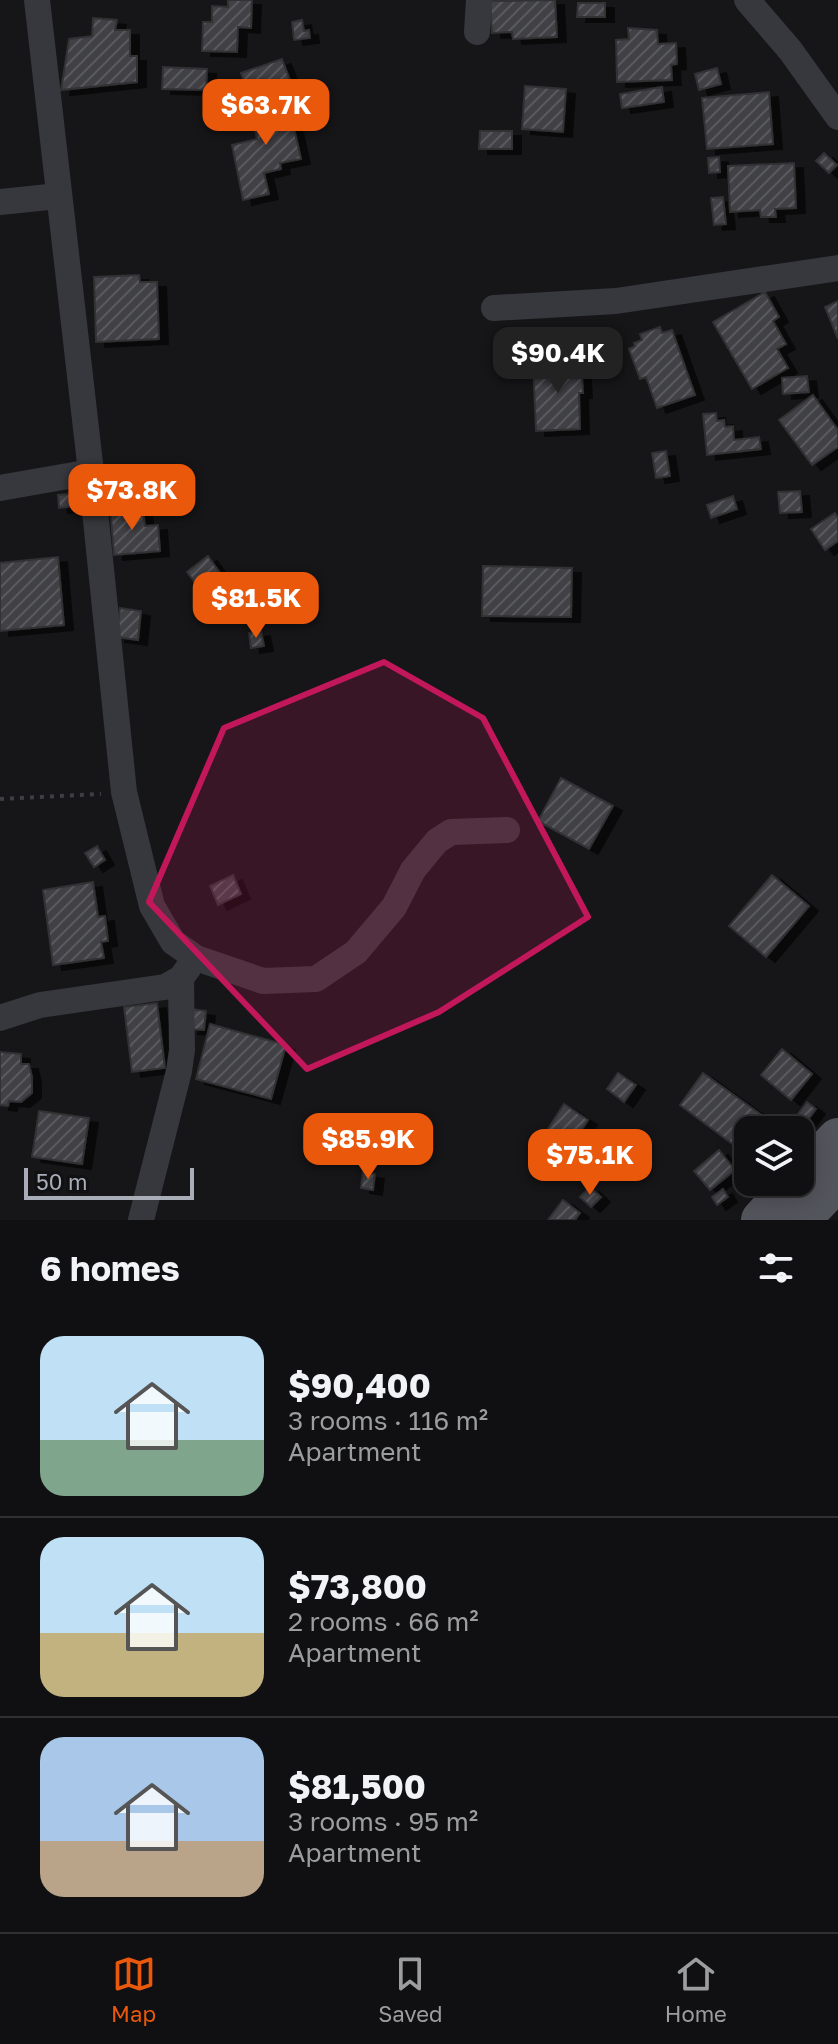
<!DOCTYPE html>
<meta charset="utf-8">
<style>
body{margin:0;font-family:"Golos Text",sans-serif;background:#1e1e20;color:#f1f3f6;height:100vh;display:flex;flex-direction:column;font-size:30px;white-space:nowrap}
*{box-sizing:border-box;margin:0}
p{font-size:26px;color:#9c9d9f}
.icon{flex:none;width:44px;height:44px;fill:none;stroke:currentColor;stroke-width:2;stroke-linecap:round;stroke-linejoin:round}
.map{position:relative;height:1220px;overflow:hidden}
.panel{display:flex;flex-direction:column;background:#101012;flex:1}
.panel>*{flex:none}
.controls{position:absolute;left:734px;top:1116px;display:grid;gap:16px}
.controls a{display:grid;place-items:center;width:80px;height:80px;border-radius:16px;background:#101012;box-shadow:0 4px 20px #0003,0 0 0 2px #303032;font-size:40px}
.scale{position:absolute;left:24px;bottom:20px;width:170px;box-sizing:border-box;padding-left:8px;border:4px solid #a8adb8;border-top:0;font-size:22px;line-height:28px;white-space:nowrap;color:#a8adb8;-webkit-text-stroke:6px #111113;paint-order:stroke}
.price{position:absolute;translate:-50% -68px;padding:0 18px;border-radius:16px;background:#ea580c;color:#fff;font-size:26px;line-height:52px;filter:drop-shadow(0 2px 4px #0008)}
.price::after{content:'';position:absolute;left:50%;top:48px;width:24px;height:18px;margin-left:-12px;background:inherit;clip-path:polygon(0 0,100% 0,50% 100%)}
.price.selected{background:#222;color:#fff}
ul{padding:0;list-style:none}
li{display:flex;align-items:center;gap:24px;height:200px;padding:0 40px}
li+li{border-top:2px solid #303032}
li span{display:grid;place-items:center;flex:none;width:224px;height:160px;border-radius:24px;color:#555}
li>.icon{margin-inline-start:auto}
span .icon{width:96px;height:96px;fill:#fffc;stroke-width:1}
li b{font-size:34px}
h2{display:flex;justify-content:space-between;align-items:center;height:96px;padding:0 40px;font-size:34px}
.tabs{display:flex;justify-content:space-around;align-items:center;height:112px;border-top:2px solid #303032;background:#101012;font-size:22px;color:#9c9d9f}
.tabs a{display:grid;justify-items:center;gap:4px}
.tabs .selected{color:#ea580c}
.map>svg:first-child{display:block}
</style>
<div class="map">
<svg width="838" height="1220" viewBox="0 0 838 1220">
<defs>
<pattern id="building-hatch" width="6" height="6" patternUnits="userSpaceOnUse" patternTransform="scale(2)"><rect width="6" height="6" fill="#404145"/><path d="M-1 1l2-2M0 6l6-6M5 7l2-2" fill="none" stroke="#595a5e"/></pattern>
<filter id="shadow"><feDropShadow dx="9" dy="5" stdDeviation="0" flood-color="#0009"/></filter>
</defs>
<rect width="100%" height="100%" fill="#161618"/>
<!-- building -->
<path fill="url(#building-hatch)" stroke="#303034" stroke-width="2" filter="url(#shadow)" d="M 228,0 L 252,0 L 251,28 L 238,27 L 237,52 L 202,51 L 203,22 L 212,22 L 212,6 L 228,7 Z
M 555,0 L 557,37 L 513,39 L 512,32 L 492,33 L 490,1 Z
M 578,3 L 605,3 L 605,17 L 577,17 Z
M 93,18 L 117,20 L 115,30 L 130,30 L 130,56 L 137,56 L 137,82 L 61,90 L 69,39 L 92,36 Z
M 302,20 L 304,31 L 309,30 L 310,38 L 294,40 L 292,22 Z
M 628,28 L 657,30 L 658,44 L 676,43 L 677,64 L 671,65 L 672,80 L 617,82 L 616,40 L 629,39 Z
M 282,59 L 291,83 L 249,97 L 241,73 Z
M 163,67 L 207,69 L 206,90 L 162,89 Z
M 717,68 L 721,84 L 699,90 L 695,74 Z
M 525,86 L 566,89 L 563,132 L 522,129 Z
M 662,87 L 664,102 L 622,108 L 620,94 Z
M 769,92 L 773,144 L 707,149 L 702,98 Z
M 287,97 L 301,159 L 280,163 L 281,169 L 264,173 L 269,194 L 243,200 L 232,145 L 257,139 L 249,105 Z
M 480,131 L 512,131 L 512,149 L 479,149 Z
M 824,153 L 837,165 L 829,173 L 816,161 Z
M 719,157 L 720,172 L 709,173 L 708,158 Z
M 794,163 L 796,208 L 775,209 L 776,217 L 761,217 L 760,210 L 730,212 L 728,166 Z
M 723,197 L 726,224 L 714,225 L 711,198 Z
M 139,275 L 140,282 L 157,282 L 159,339 L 96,342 L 94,277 Z
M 765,292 L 779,317 L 773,321 L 786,344 L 777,349 L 788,368 L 752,389 L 713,322 Z
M 838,301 L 838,339 L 825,307 Z
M 660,327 L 662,333 L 672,330 L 695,395 L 657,408 L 646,377 L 640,379 L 629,349 L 635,346 L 634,343 L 642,340 L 640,334 Z
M 581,360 L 583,393 L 579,393 L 580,429 L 536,431 L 533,362 Z
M 807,376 L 809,392 L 783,394 L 782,378 Z
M 813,395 L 838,430 L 838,447 L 812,465 L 779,420 Z
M 716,413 L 717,421 L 724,420 L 725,427 L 733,426 L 734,440 L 759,437 L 761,449 L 707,455 L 703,414 Z
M 666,451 L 670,476 L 656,478 L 652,453 Z
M 800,491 L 802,512 L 780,513 L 778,492 Z
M 78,493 L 79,506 L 59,508 L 58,495 Z
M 733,496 L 737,509 L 711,518 L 707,505 Z
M 127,504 L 127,511 L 143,510 L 145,526 L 158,525 L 160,551 L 114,555 L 110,505 Z
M 835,513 L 838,518 L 838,541 L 825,550 L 811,529 Z
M 208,556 L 238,598 L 217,613 L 187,572 Z
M 58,557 L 64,625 L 0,631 L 0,563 Z
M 483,566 L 572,568 L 571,617 L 482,616 Z
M 120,608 L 141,611 L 138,640 L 116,637 Z
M 261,631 L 264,646 L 251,648 L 249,633 Z
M 561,778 L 613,806 L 589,849 L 538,821 Z
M 97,846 L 105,860 L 94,867 L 85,853 Z
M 233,875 L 241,894 L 218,905 L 210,886 Z
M 772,875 L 809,906 L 766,957 L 729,926 Z
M 93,882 L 98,917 L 105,916 L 108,941 L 101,942 L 104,958 L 53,965 L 43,890 Z
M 157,1003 L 165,1068 L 132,1072 L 124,1007 Z
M 191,1009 L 206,1011 L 204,1030 L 189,1029 Z
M 210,1024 L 286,1045 L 271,1099 L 196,1079 Z
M 782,1049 L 812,1074 L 791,1100 L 761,1075 Z
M 0,1052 L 21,1054 L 21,1064 L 29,1064 L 32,1077 L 32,1093 L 21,1102 L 9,1101 L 8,1106 L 0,1105 Z
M 618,1073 L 636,1085 L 624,1102 L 607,1089 Z
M 703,1073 L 770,1121 L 763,1130 L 748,1130 L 748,1151 L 746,1154 L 680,1105 Z
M 807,1102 L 816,1109 L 807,1121 L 798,1114 Z
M 564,1104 L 588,1120 L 558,1166 L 534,1151 Z
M 39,1111 L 89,1118 L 82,1164 L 32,1157 Z
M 719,1150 L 735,1170 L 710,1190 L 694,1171 Z
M 363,1172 L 375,1174 L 373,1190 L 361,1188 Z
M 590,1187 L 601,1197 L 591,1207 L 580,1197 Z
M 723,1189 L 728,1197 L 717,1205 L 712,1197 Z
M 563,1200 L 580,1213 L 575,1220 L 548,1220 Z"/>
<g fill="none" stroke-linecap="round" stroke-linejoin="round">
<!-- path -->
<path stroke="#3d3f44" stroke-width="4" stroke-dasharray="4 6" stroke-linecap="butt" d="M 0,799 L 101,794"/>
<!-- minor -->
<path stroke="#37383d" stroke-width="26" d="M 37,0 L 91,472 L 124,792 L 152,906 L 173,942 L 196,958 L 263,981 L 316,979 L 356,952 L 394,907 L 413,870 L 437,841 L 451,832 L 507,830
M 747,0 L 790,50 L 838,117
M 477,32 L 479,0
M 0,202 L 58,196
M 494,308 L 616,301 L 838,268
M 0,488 L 91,472
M 0,1018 L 40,1005 L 165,987 L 181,978 L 189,967
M 141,1220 L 179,1071 L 182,1050 L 181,978"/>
<!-- primary -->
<path stroke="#53555c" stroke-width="42" d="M 800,1179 L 838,1139
M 762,1220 L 797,1182
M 799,1220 L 838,1179"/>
</g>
<!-- marked area -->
<path fill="#c2185b" fill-opacity="0.2" stroke="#c2185b" stroke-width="6" stroke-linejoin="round" d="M 384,662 L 483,718 L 588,917 L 439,1012 L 307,1069 L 149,902 L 224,728 Z"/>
</svg>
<div class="controls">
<a><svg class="icon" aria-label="layers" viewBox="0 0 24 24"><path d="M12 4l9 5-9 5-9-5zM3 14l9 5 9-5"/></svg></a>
</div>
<div class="scale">50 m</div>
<b class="price" style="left:266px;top:147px">$63.7K</b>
<b class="price selected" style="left:558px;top:395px">$90.4K</b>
<b class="price" style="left:132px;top:532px">$73.8K</b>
<b class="price" style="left:256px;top:640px">$81.5K</b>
<b class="price" style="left:368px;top:1181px">$85.9K</b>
<b class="price" style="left:590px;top:1197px">$75.1K</b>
</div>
<section class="panel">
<h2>6 homes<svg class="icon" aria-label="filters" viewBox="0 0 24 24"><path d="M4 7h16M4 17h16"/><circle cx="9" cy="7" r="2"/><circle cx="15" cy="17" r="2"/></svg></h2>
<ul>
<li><span style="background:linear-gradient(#bfe0f5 65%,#7fa58c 0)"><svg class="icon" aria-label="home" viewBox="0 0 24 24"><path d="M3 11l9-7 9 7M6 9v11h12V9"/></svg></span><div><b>$90,400</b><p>3 rooms · 116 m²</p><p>Apartment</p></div></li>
<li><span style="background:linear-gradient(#bfe0f5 60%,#c2b280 0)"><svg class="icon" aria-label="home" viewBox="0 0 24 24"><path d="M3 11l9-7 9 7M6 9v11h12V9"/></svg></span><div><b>$73,800</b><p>2 rooms · 66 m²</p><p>Apartment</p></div></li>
<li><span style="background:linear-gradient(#a9c7e8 65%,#b9a48a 0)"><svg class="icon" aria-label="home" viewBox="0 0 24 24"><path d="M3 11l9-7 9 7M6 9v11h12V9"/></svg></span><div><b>$81,500</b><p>3 rooms · 95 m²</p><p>Apartment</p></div></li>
</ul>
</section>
<nav class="tabs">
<a class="selected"><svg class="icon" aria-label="map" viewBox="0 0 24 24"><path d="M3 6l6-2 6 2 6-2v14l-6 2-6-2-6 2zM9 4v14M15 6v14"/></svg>Map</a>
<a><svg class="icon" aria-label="saved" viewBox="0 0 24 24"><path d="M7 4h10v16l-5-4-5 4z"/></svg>Saved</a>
<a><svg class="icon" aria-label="home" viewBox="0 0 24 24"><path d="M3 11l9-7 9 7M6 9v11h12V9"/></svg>Home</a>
</nav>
